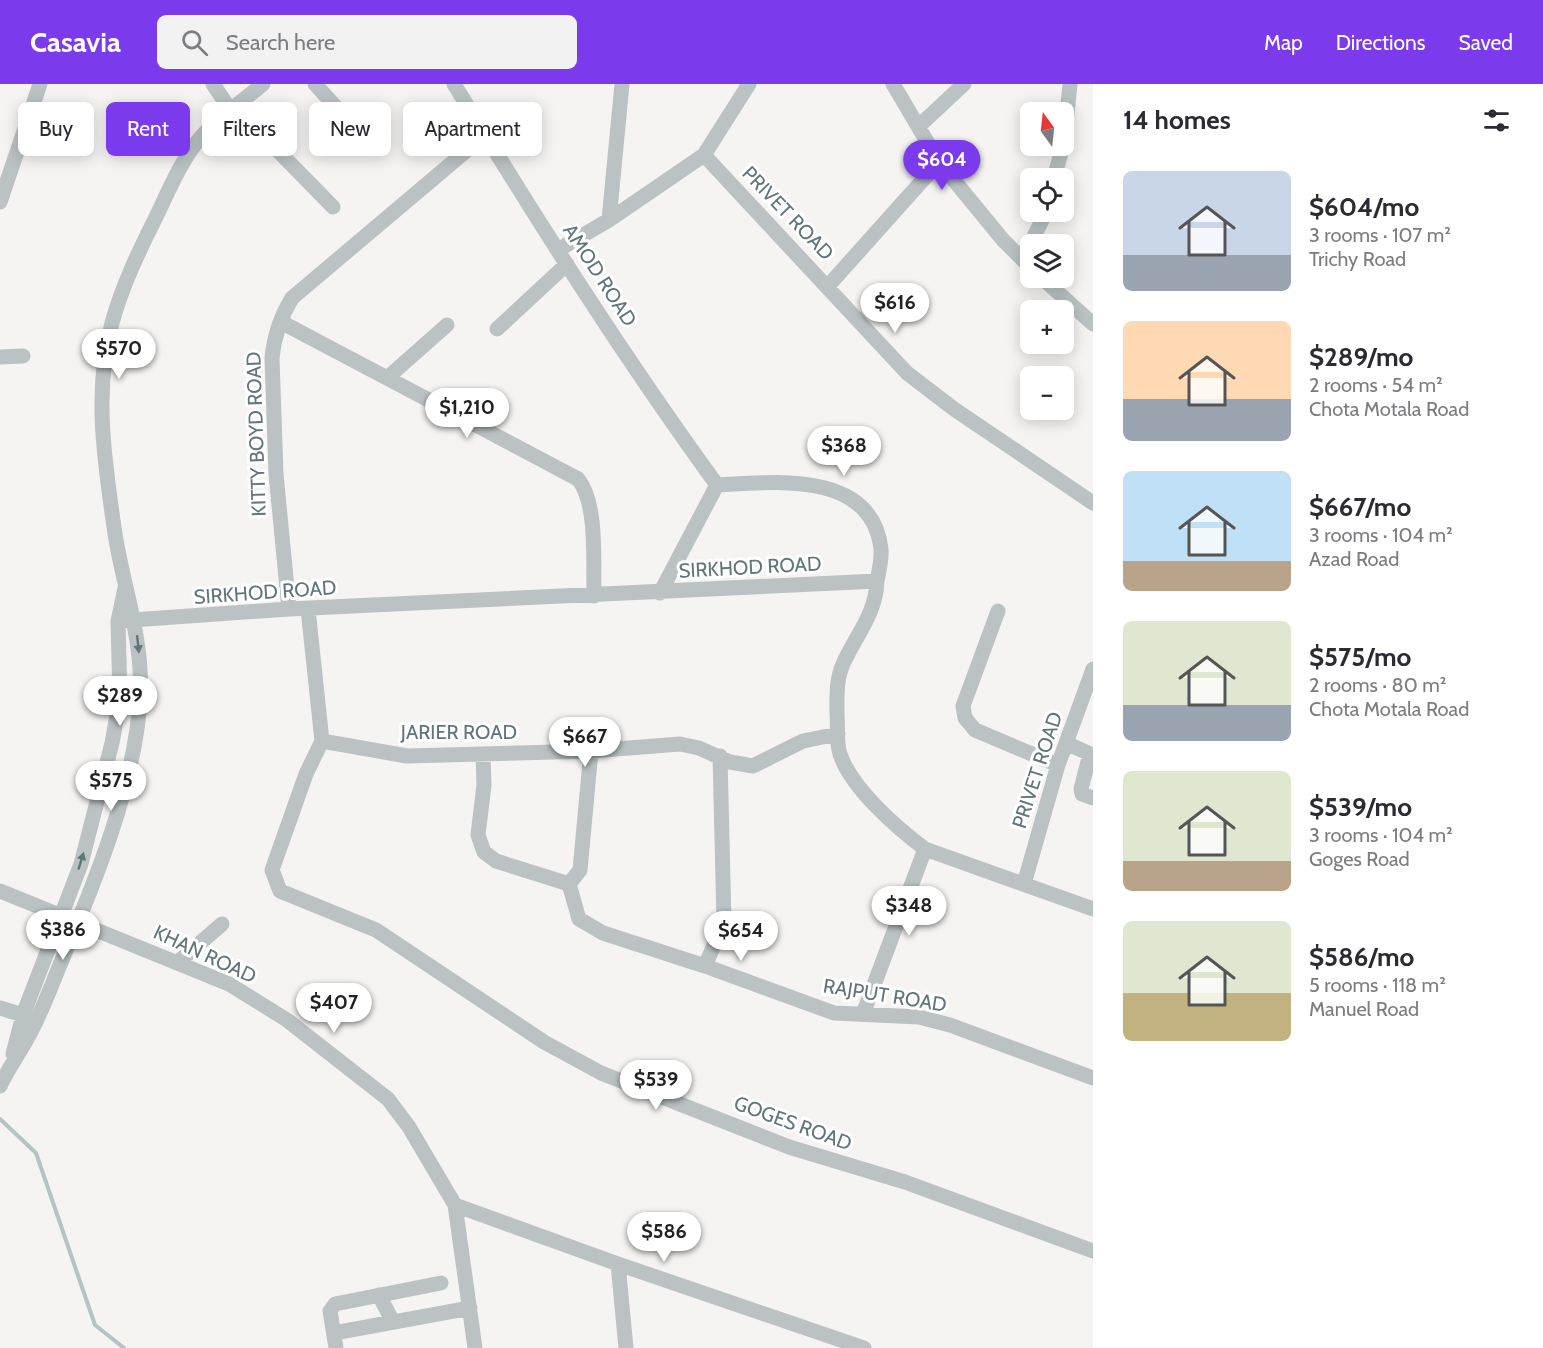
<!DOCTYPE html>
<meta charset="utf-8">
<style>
body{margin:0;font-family:Cabin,sans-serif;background:#f2f2f3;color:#2b2b33;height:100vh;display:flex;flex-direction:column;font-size:22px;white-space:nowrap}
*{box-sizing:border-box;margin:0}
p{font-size:20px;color:#7c7c81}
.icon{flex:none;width:33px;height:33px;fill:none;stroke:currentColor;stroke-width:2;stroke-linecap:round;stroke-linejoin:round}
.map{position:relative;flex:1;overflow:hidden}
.panel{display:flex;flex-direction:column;background:#fff;width:450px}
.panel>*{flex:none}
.banner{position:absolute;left:18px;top:18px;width:570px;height:54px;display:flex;gap:12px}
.needle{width:39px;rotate:345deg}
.buttons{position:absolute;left:1020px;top:18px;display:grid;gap:12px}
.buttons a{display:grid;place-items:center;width:54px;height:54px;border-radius:9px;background:#fff;box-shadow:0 3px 15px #0003;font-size:30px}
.price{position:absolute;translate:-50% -51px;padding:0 14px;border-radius:21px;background:#fff;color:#222;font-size:20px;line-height:39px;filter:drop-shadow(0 2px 3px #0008)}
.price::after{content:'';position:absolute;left:50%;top:36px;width:18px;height:14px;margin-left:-9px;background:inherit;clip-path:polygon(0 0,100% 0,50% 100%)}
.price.current{background:#7c3aed;color:#fff}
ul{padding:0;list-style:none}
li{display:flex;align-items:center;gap:18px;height:150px;padding:0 30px}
li span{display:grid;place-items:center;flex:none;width:168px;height:120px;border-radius:9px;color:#555}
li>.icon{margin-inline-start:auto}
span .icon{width:72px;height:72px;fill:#fffc;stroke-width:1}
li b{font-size:26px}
h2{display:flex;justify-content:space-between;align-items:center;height:72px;padding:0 30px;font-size:26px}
.pill{padding:0 21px;border-radius:9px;background:#fff;box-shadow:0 3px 15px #0003;font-size:21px;line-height:54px}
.pill.current{background:#7c3aed;color:#fff}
header{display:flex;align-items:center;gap:36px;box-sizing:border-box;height:84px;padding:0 30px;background:#7c3aed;color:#fff}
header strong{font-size:28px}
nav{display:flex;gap:33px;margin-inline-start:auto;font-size:21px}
.search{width:420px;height:54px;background:#f2f2f3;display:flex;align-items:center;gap:15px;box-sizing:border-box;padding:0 21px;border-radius:9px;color:#7c7c81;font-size:22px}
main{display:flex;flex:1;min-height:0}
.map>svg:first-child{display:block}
</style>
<header>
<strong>Casavia</strong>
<div class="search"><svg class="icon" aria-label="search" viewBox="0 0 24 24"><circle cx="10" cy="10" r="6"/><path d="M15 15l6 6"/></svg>Search here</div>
<nav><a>Map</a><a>Directions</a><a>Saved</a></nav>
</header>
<main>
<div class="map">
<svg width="1093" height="1264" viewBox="0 0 1093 1264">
<rect width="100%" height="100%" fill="#f5f4f2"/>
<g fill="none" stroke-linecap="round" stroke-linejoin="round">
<!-- stream -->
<path stroke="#b3c4c5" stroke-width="4" d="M 0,1035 L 36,1069 L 95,1241 L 124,1264"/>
<!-- minor -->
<path stroke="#bbc2c3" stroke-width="15" d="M 213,0 L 231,27
M 315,0 L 363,53
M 454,0 C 537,136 623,272 717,401 L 660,509
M 893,0 L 939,78 L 1003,156 L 1030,183
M 235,23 L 333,123
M 919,42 L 964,0
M 1064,60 L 1070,0
M 704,71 L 907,289 L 954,325 L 1093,419
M 1054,94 L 1063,62
M 0,118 L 40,0
M 609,136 L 622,0
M 558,166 L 609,136 L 704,71 L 749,0
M 1023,175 L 1046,128
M 1042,194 L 1093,240
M 828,202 L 939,78
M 281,238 L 578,395 C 598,419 593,480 594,512
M 497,245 L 567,180
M 0,273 L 23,272
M 387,294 L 447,241
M 717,401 C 774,398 872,386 881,465 C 882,475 879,487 877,497
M 289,525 L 276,390 L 272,274 C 274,253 281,232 292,214 L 485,51
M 308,525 L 322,657 L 306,690 L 272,786 L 280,807 L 376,846 L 544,958 L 601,989 L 789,1063 L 905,1098 L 1093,1167
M 998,527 L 963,622 L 965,634 L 975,646 L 1058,681
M 118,537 L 289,525 L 877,497 C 876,530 856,551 843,580 C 836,596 837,612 837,629 C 838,642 836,658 840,670 C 851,704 897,744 925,765 L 1093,825
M 322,657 L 407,672 L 591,667 L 680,660 L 699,664 L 730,678 L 753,682 L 803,657 L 838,650
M 1066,659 L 1090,670 L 1081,705 L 1082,710 L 1093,714
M 483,671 L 484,701 L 478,751 L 484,768 L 496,777 L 569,800 L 579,835 L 603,849 L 705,882 L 834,929 L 919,933 L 950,941 L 1093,994
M 569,800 L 580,786 L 591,667
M 1024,800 L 1058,681 L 1093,585
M 0,807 L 229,900 L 287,936 L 388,1015 L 409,1043 L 455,1121 L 475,1264
M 177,879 L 222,840
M 705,882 L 724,838 L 720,672
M 0,924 L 23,931
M 863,930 L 925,765
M 13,970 L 23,931 L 81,780 L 112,659 L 120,614 L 118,537 L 125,504
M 0,1002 C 8,985 18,971 27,955 C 41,931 51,902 62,876 C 95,798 135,700 140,616 C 144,558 124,506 115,450 C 105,380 93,308 112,239 C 122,202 139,167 156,133 C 169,106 181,76 201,53 C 218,33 243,17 263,0
M 455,1121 L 618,1180 L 864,1264
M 618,1180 L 626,1264
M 379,1211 L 393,1238
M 334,1249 L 470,1224
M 336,1264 L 330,1227 L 335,1220 L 441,1199"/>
</g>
<!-- one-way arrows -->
<defs><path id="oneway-solid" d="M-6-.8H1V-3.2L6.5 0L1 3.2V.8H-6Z" transform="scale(1.5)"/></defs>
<g fill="#61767b">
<use href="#oneway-solid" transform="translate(138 560) rotate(84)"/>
<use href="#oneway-solid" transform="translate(81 777) rotate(-73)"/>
</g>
<g text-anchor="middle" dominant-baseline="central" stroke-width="6" stroke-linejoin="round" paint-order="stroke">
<!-- street labels -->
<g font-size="20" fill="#61767b" stroke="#fff">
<text transform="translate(788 129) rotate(46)">PRIVET ROAD</text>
<text transform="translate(600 191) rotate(57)">AMOD ROAD</text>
<text transform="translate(256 350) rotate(-92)">KITTY BOYD ROAD</text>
<text transform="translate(750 483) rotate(-3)">SIRKHOD ROAD</text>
<text transform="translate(265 508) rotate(-4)">SIRKHOD ROAD</text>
<text x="459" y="648">JARIER ROAD</text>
<text transform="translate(1037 686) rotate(-72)">PRIVET ROAD</text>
<text transform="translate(205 870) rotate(25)">KHAN ROAD</text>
<text transform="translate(885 911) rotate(9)">RAJPUT ROAD</text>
<text transform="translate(793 1039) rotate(20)">GOGES ROAD</text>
</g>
</g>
</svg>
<div class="buttons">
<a><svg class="needle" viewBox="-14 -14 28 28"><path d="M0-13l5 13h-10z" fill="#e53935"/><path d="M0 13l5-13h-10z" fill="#7c7c81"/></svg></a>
<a><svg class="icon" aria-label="locate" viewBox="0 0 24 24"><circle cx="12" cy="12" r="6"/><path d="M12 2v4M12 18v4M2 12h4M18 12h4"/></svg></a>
<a><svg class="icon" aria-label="layers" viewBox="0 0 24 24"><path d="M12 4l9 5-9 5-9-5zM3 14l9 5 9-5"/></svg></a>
<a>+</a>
<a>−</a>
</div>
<b class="price current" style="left:942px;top:107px">$604</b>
<b class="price" style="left:895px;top:250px">$616</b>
<b class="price" style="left:119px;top:296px">$570</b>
<b class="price" style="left:467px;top:355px">$1,210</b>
<b class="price" style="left:844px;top:393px">$368</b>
<b class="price" style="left:120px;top:643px">$289</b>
<b class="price" style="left:585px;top:684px">$667</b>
<b class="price" style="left:111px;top:728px">$575</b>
<b class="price" style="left:909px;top:853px">$348</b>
<b class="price" style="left:63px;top:877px">$386</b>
<b class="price" style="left:741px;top:878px">$654</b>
<b class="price" style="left:334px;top:950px">$407</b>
<b class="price" style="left:656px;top:1027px">$539</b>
<b class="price" style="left:664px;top:1179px">$586</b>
<div class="banner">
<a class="pill">Buy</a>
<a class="pill current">Rent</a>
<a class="pill">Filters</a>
<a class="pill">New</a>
<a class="pill">Apartment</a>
</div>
</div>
<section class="panel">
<h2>14 homes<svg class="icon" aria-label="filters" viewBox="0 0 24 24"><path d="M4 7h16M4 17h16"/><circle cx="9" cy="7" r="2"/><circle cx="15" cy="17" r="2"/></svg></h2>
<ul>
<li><span style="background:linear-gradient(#c9d6e8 70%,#9aa5b1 0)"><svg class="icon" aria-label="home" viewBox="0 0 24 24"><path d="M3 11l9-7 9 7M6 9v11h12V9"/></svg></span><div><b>$604/mo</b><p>3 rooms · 107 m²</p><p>Trichy Road</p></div></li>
<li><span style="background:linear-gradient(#ffd9b3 65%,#9aa5b1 0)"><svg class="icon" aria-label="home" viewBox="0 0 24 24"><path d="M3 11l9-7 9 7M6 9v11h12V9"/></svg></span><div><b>$289/mo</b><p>2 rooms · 54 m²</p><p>Chota Motala Road</p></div></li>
<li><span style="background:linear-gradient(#bfe0f5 75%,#b9a48a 0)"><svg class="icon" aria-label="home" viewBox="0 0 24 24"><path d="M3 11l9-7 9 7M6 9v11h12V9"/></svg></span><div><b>$667/mo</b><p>3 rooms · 104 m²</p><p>Azad Road</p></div></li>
<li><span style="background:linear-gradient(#dfe7d0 70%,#9aa5b1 0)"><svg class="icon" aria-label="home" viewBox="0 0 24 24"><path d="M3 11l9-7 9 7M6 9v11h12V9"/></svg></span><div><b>$575/mo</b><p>2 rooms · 80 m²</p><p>Chota Motala Road</p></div></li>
<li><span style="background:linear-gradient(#dfe7d0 75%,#b9a48a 0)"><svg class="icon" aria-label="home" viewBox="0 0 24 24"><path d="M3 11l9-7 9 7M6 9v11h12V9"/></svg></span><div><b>$539/mo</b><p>3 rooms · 104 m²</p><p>Goges Road</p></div></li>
<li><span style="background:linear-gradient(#dfe7d0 60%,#c2b280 0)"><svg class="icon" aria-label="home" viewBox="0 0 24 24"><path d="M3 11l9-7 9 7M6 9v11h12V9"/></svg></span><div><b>$586/mo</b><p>5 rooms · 118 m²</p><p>Manuel Road</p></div></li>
</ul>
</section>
</main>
